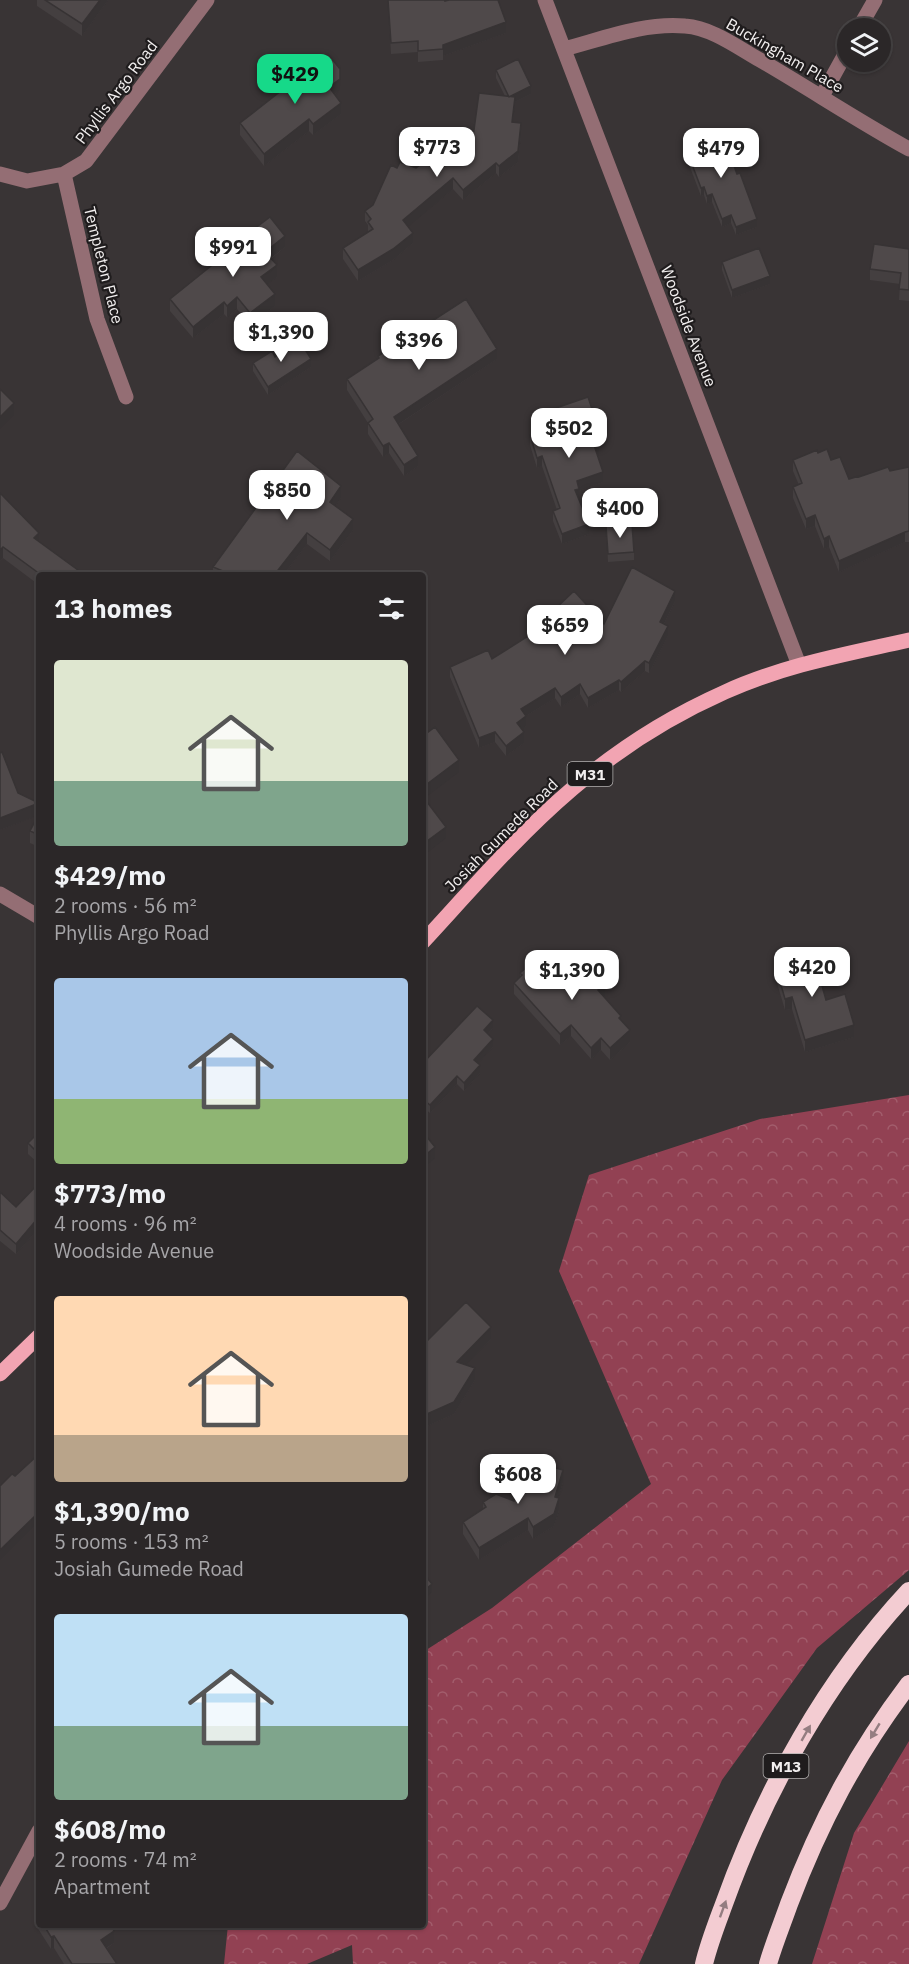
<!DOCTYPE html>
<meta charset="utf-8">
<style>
body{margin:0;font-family:"IBM Plex Sans",sans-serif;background:#332f30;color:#f1f3f6;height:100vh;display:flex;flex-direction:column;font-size:22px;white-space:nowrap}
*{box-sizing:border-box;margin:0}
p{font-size:20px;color:#a6a5a8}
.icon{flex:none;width:33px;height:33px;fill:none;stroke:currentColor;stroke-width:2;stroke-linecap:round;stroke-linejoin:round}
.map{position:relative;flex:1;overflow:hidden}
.drawer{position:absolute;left:36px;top:572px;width:390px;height:1356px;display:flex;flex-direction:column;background:#2b2728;border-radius:6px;box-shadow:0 2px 4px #0004,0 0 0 2px #474445}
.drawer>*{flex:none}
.tools{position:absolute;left:837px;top:18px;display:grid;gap:12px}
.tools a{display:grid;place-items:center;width:54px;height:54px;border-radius:50%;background:#2b2728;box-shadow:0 2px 4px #0004,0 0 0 2px #474445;font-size:30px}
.price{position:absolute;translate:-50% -51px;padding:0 14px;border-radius:12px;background:#fff;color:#222;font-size:20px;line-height:39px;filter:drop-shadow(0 2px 3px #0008)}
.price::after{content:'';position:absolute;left:50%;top:36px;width:18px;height:14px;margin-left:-9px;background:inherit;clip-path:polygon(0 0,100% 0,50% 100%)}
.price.active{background:#16d989;color:#111}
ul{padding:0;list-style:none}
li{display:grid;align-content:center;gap:12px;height:318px;padding:0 18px}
li span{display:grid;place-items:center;height:186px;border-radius:6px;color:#555}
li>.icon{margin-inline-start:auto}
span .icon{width:108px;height:108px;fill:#fffc;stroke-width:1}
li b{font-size:26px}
h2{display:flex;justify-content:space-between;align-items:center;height:72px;padding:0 18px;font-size:26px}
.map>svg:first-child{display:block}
</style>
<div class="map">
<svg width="909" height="1964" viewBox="0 0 909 1964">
<defs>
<pattern id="forest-crowns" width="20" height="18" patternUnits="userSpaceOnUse" patternTransform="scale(1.5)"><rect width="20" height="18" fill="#924153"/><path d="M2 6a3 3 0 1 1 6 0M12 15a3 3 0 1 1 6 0" fill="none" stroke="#a25d6c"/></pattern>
</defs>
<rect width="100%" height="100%" fill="#393435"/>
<!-- forest -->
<path fill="url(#forest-crowns)" d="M 909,1095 L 909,1570 L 817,1648 L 722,1780 L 639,1964 L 353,1964 L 352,1945 L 307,1964 L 224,1964 L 228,1925 L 423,1924 L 423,1652 L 492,1608 L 651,1484 L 559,1271 L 589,1175 L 760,1119 Z
M 909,1741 L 909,1964 L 812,1964 L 854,1833 Z"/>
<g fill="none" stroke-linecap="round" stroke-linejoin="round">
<!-- minor -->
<path stroke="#946e74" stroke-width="15" d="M 545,0 L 799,665
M 859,28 L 875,0
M 564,49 C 602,39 645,22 685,26 C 712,28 737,47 760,60 C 810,89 858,121 909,149
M 822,96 L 848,49
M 0,174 L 27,181 L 64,174 L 86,161 L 207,0
M 64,174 L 97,319 L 126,397
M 0,894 L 39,917
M 0,1903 L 39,1831"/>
<!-- major -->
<path stroke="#f2a4b2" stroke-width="15" d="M 423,942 C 471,890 518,835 572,789 C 617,750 671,716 725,692 C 784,665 847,654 909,640
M 0,1374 L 39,1336"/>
<!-- highway -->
<path stroke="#f3ccd2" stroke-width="18" d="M 704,1964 C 709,1943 717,1923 724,1904 C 765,1790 827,1679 909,1591
M 768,1964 C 774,1943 782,1924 789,1904 C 820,1822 856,1754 909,1684"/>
</g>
<!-- wall -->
<path fill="#443f40" d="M 37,0 L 108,0 L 82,36 L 37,6 Z
M 388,0 L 445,0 L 445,1 L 506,33 L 443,56 L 443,60 L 418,62 L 418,52 L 391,54 Z
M 340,69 L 340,90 L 334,95 L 341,114 L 313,135 L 309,131 L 264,166 L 240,135 L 240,123 Z
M 496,70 L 531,94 L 515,102 L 513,122 L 521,134 L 518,162 L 499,177 L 496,173 L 463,200 L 453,189 L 408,226 L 413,243 L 393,260 L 358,281 L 343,259 L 343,248 L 368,232 L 368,225 L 365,221 L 365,211 L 373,205 L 397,168 L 416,168 L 443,162 L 473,137 L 505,96 L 496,78 Z
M 685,146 L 757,227 L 736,235 L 731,223 L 722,227 L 712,202 L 707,204 L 704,195 L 701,196 L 685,154 Z
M 250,232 L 285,247 L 271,259 L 277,277 L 267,284 L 275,306 L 250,325 L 237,309 L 227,317 L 224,314 L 193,338 L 170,311 L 170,299 L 223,260 L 250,238 Z
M 909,249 L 909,301 L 899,300 L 900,284 L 870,280 L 870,269 Z
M 722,262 L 770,284 L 732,298 L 722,270 Z
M 378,356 L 497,359 L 399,424 L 418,466 L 404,476 L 389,453 L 383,457 L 368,434 L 368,423 L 347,390 L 347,379 L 378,358 Z
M 275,357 L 311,367 L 268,395 L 253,371 L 253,363 Z
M 553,409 L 595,428 L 593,428 L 599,454 L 597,454 L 603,482 L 579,491 L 579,499 L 589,534 L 562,544 L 553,521 L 553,511 L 557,510 L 542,466 L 537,468 L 530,445 L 530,435 L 556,426 L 553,419 Z
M 818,453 L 831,460 L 849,479 L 909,467 L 909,542 L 905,542 L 839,572 L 829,547 L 824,549 L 815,526 L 806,529 L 793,498 L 793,487 L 799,485 L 793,471 L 793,460 Z
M 0,493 L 39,542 L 82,574 L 39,574 L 39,585 L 3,558 L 0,561 Z
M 341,498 L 335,506 L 353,530 L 330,561 L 307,544 L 284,574 L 213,574 L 213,567 Z
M 606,526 L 634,552 L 634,560 L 608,562 Z
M 675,601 L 664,624 L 668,636 L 649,673 L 645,671 L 621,692 L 619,690 L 588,708 L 580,694 L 561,707 L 555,698 L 526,716 L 526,726 L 522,729 L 524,743 L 506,756 L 495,742 L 479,748 L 450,677 L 450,667 L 492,659 L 553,620 L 553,611 L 604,624 Z
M 0,753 L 18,793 L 39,803 L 39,847 L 30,843 L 30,831 L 38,815 L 0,830 Z
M 775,964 L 826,1000 L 854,1037 L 805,1052 L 792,1009 L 785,1010 L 775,976 Z
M 520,973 L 562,974 L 605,996 L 604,997 L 621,1020 L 630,1042 L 610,1060 L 601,1050 L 591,1059 L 571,1036 L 560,1045 L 514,994 L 514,983 L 520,977 Z
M 493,1028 L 488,1034 L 493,1047 L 478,1063 L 480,1073 L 464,1091 L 457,1084 L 430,1113 L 423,1107 L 423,1063 Z
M 39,1067 L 39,1083 L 35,1079 L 35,1071 Z
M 39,1132 L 39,1164 L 28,1154 L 28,1143 Z
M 39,1183 L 38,1229 L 16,1254 L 0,1241 L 0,1192 L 16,1207 Z
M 491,1339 L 465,1365 L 475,1380 L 454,1414 L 427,1426 L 423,1416 L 423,1345 Z
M 563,1482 L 558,1498 L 559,1510 L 554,1526 L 533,1539 L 528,1530 L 479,1560 L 463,1534 L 463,1522 L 483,1509 L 483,1502 L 514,1501 Z
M 39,1914 L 39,1924 L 110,1924 L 114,1943 L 107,1948 L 117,1964 L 64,1964 L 54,1948 L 51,1949 L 37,1927 L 37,1915 Z"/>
<!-- shaded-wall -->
<path fill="#373334" d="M 100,0 L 108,0 L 82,36 L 82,24 Z
M 506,22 L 506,33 L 443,56 L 443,45 Z
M 340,79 L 340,90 L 329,99 L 329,87 Z
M 531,86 L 531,94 L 515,102 L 512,133 L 509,97 Z
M 341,103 L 341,114 L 313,135 L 313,124 Z
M 309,119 L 309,131 L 264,166 L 264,154 Z
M 521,123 L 521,134 L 518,162 L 499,177 L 499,166 Z
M 496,163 L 496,173 L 463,200 L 463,190 Z
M 453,178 L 453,189 L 403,231 L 403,220 Z
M 704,187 L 704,195 L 701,196 L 701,188 Z
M 712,194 L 712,202 L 707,204 L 707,196 Z
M 731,215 L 731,223 L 722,227 L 722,219 Z
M 757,219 L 757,227 L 736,235 L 736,227 Z
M 413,233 L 413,243 L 393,260 L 358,281 L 358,270 Z
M 285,236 L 285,247 L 265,263 L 265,252 Z
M 277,265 L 277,277 L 261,289 L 261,277 Z
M 770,276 L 770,284 L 732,298 L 732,290 Z
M 275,294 L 275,306 L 250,325 L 250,313 Z
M 237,297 L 237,309 L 227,317 L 227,306 Z
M 224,302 L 224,314 L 193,338 L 193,327 Z
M 497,349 L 497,359 L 394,427 L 394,417 Z
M 311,359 L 311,367 L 268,395 L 268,387 Z
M 14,403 L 14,415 L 0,429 L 0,417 Z
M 595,418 L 595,428 L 590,429 L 590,419 Z
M 389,443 L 389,453 L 383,457 L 383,446 Z
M 599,444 L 599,454 L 594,455 L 594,445 Z
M 418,456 L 418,466 L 404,476 L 404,465 Z
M 542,456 L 542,466 L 537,468 L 537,458 Z
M 603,472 L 603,482 L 579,491 L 579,499 L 575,490 L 577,481 Z
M 341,486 L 341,498 L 330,513 L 330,502 Z
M 815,515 L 815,526 L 806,529 L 806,519 Z
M 353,519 L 353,530 L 330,561 L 330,550 Z
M 589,524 L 589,534 L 562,544 L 562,534 Z
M 905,532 L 905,542 L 839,572 L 839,561 Z
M 39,533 L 39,544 L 34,538 Z
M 307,533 L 307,544 L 284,574 L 275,574 Z
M 829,536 L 829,547 L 824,549 L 824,539 Z
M 3,547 L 3,558 L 0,561 L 0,550 Z
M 675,591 L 675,601 L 660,632 L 660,622 Z
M 668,626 L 668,636 L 649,673 L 649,663 Z
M 645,661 L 645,671 L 621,692 L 621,682 Z
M 619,680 L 619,690 L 588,708 L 588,698 Z
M 580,684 L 580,694 L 561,707 L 561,697 Z
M 555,688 L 555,698 L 521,719 L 521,709 Z
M 526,716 L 526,726 L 517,733 L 517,723 Z
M 495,732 L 495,742 L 479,748 L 479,738 Z
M 524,732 L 524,743 L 506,756 L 506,746 Z
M 459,760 L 459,772 L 426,797 L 426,808 L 423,799 L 423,787 Z
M 39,803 L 39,815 L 0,830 L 0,818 Z
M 446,827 L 446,838 L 423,856 L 423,844 Z
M 605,984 L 605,996 L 598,1002 L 598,990 Z
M 792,997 L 792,1009 L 785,1010 L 785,999 Z
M 493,1020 L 493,1028 L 484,1038 L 484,1030 Z
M 571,1025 L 571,1036 L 560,1045 L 560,1034 Z
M 854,1025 L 854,1037 L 805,1052 L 805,1040 Z
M 630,1030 L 630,1042 L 610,1060 L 610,1048 Z
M 601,1038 L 601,1050 L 591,1059 L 591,1048 Z
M 493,1039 L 493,1047 L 474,1068 L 474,1060 Z
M 480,1065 L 480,1073 L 464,1091 L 464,1083 Z
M 457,1076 L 457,1084 L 430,1113 L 430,1105 Z
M 435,1147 L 435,1158 L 423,1168 L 423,1157 Z
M 39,1212 L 38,1229 L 16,1254 L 16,1244 L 35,1216 Z
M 491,1327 L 491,1339 L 457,1374 L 457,1362 Z
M 475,1368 L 475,1380 L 454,1414 L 427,1426 L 427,1414 Z
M 563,1470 L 563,1482 L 555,1509 L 555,1497 Z
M 559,1498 L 559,1510 L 554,1526 L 533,1539 L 533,1527 Z
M 39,1512 L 39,1521 L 0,1560 L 0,1550 Z
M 528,1518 L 528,1530 L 479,1560 L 479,1548 Z
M 432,1584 L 432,1592 L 423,1599 L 423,1591 Z
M 114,1931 L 114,1943 L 101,1951 L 101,1940 Z
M 54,1936 L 54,1948 L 51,1949 L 51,1937 Z"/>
<!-- building -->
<path fill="#4f494a" stroke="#373334" stroke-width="1.5" d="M 45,0 L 100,0 L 82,24 Z
M 388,0 L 445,0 L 445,1 L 449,0 L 498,0 L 506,22 L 443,45 L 443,49 L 418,51 L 418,41 L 391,43 Z
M 328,54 L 340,69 L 340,79 L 329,87 L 341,103 L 313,124 L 309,119 L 264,154 L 240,123 Z
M 518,59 L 531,86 L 509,97 L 496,70 Z
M 479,93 L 515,97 L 512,122 L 521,123 L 518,151 L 499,166 L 496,163 L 463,190 L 453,178 L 403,220 L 413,233 L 393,249 L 358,270 L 343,248 L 373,229 L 368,222 L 371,219 L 365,211 L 373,205 L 391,165 L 397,168 L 400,162 L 416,168 L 436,153 L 443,162 L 473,137 Z
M 722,132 L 737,174 L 740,173 L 757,219 L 736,227 L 731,215 L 722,219 L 712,194 L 707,196 L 704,187 L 701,188 L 685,146 Z
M 270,217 L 285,236 L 265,252 L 277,265 L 261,277 L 275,294 L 250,313 L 237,297 L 227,306 L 224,302 L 193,327 L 170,299 L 221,258 L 223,260 L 253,236 L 250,232 Z
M 874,244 L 909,249 L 909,290 L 899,289 L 901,273 L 870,269 Z
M 759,248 L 770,276 L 732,290 L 722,262 Z
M 466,299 L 497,349 L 394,417 L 418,456 L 404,465 L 389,443 L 383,446 L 368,423 L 373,419 L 347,379 L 379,358 L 378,356 Z
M 300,341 L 311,359 L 268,387 L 253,363 L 272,351 L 275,357 Z
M 0,389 L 14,403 L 0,417 Z
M 588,397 L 595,418 L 590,419 L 599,444 L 594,445 L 603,472 L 577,481 L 579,489 L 575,490 L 589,524 L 562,534 L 553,511 L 560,508 L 542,456 L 537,458 L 530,435 L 559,425 L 553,409 Z
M 827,449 L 831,460 L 840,457 L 849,479 L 859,476 L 859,477 L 888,467 L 890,471 L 909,467 L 909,531 L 905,532 L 839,561 L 829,536 L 824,539 L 815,515 L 806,519 L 793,487 L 802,483 L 793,460 L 817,450 L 818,453 Z
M 297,451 L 341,486 L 330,502 L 353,519 L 330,550 L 307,533 L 275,574 L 230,574 L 213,567 Z
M 0,493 L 39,533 L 34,538 L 82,573 L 81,574 L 40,574 L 3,547 L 0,550 Z
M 632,524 L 634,552 L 608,554 L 606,526 Z
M 632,567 L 675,591 L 660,622 L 668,626 L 649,663 L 645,661 L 621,682 L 619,680 L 588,698 L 580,684 L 561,697 L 555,688 L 521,709 L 526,716 L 517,723 L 524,732 L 506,746 L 495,732 L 479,738 L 450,667 L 488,650 L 492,659 L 558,617 L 553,611 L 574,591 L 604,624 Z
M 435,727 L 459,760 L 423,787 L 423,736 Z
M 2,752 L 18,793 L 39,803 L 0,818 L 0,753 Z
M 423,793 L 426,797 L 424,798 L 446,827 L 423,844 Z
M 39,814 L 39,835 L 30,831 Z
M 543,953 L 562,974 L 572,964 L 574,966 L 582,959 L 605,984 L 598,990 L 621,1016 L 619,1018 L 630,1030 L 610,1048 L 601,1038 L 591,1048 L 571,1025 L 560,1034 L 514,983 L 522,975 L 520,973 Z
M 813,954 L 826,1000 L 845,994 L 854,1025 L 805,1040 L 792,997 L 785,999 L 775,964 Z
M 477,1006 L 493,1020 L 484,1030 L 493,1039 L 474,1060 L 480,1065 L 464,1083 L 457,1076 L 430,1105 L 423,1099 L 423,1063 Z
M 39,1067 L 39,1075 L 35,1071 Z
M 39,1132 L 39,1154 L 28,1143 Z
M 423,1132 L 435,1147 L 423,1157 Z
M 39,1183 L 39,1212 L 35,1216 L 38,1218 L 16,1244 L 0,1230 L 0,1192 L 16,1207 Z
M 466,1302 L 491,1327 L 457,1362 L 475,1368 L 454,1402 L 427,1414 L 423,1404 L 423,1345 Z
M 39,1454 L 39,1512 L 0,1550 L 0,1486 L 12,1474 L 15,1476 Z
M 534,1462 L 563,1470 L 555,1497 L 559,1498 L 554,1514 L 533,1527 L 528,1518 L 479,1548 L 463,1522 L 486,1507 L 483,1502 L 496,1494 L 514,1501 L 521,1470 Z
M 423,1573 L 432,1584 L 423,1591 Z
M 43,1924 L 110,1924 L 114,1931 L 101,1940 L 117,1964 L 72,1964 L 54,1936 L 51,1937 Z"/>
<!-- one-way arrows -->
<defs><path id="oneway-solid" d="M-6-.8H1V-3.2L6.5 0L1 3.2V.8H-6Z" transform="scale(1.5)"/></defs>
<g fill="#947d81">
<use href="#oneway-solid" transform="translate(875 1731) rotate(121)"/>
<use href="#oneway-solid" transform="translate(806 1733) rotate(-60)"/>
<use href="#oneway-solid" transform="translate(723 1909) rotate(-70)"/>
</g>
<g text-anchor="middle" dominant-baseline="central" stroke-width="4.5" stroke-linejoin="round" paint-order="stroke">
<!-- shield labels -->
<g fill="#1f1c1d" stroke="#b3b0b0" stroke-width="1.5">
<rect x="567.5" y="762" width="45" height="24" rx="4.5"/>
<rect x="763.5" y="1754" width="45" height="24" rx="4.5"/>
</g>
<g font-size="15" font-weight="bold" fill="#f2efef">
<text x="590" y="774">M31</text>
<text x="786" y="1766">M13</text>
</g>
<!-- street labels -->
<g font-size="16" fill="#f2efef" stroke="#1f1c1d">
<text transform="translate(785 55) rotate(30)">Buckingham Place</text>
<text transform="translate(116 92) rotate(-53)">Phyllis Argo Road</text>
<text transform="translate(104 265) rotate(76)">Templeton Place</text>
<text transform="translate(689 326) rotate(69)">Woodside Avenue</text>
<text transform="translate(501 835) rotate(-45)">Josiah Gumede Road</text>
</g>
</g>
</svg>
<div class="tools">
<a><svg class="icon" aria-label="layers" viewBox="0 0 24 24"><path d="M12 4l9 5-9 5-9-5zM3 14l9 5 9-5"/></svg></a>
</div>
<b class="price active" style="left:295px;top:105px">$429</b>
<b class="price" style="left:437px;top:178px">$773</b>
<b class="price" style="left:721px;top:179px">$479</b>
<b class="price" style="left:233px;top:278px">$991</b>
<b class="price" style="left:281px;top:363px">$1,390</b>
<b class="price" style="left:419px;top:371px">$396</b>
<b class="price" style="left:569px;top:459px">$502</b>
<b class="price" style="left:287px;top:521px">$850</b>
<b class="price" style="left:620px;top:539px">$400</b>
<b class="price" style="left:565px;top:656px">$659</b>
<b class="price" style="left:812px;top:998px">$420</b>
<b class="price" style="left:572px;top:1001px">$1,390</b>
<b class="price" style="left:518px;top:1505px">$608</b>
<section class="drawer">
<h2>13 homes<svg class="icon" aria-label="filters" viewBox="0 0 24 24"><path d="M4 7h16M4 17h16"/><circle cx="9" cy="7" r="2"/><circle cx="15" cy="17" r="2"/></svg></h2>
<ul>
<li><span style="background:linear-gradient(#dfe7d0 65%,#7fa58c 0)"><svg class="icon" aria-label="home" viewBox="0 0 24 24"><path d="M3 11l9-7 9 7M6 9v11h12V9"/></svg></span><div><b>$429/mo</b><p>2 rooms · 56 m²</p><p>Phyllis Argo Road</p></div></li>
<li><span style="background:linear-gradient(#a9c7e8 65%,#8fb573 0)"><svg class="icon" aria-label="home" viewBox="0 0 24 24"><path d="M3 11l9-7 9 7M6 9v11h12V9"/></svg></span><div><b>$773/mo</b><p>4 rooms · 96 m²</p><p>Woodside Avenue</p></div></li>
<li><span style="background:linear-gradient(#ffd9b3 75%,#b9a48a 0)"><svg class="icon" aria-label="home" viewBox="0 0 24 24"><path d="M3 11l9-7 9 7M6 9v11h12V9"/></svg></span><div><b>$1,390/mo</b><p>5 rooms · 153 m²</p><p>Josiah Gumede Road</p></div></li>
<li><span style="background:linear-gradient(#bfe0f5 60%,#7fa58c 0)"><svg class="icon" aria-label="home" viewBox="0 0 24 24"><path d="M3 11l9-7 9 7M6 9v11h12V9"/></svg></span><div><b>$608/mo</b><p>2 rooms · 74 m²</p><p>Apartment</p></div></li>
</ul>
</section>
</div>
